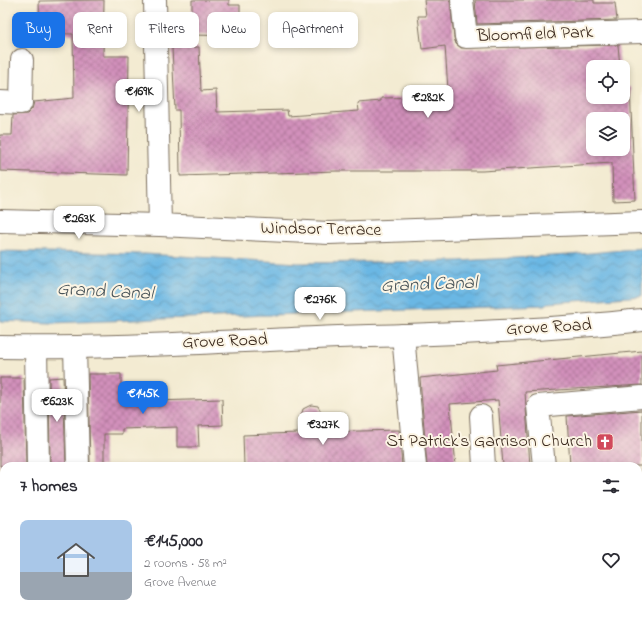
<!DOCTYPE html>
<meta charset="utf-8">
<style>
body{margin:0;font-family:"Indie Flower",sans-serif;background:#f7f7f7;color:#2b2b33;height:100vh;display:flex;flex-direction:column;font-size:15px;white-space:nowrap}
*{box-sizing:border-box;margin:0}
p{font-size:13px;color:#7c7c81}
.icon{flex:none;width:22px;height:22px;fill:none;stroke:currentColor;stroke-width:2;stroke-linecap:round;stroke-linejoin:round}
.map{position:relative;flex:1;overflow:hidden}
.details{position:absolute;left:0px;top:462px;width:642px;height:156px;display:flex;flex-direction:column;background:#fff;border-radius:12px 12px 0 0;box-shadow:0 2px 6px #0003}
.details>*{flex:none}
.banner{position:absolute;left:12px;top:12px;width:400px;height:36px;display:flex;gap:8px}
.tools{position:absolute;left:586px;top:60px;display:grid;gap:8px}
.tools a{display:grid;place-items:center;width:44px;height:44px;border-radius:8px;background:#fff;box-shadow:0 2px 6px #0003;font-size:20px}
.price{position:absolute;translate:-50% -34px;padding:0 9px;border-radius:8px;background:#fff;color:#222;font-size:13px;line-height:26px;filter:drop-shadow(0 1px 2px #0008)}
.price::after{content:'';position:absolute;left:50%;top:24px;width:12px;height:9px;margin-left:-6px;background:inherit;clip-path:polygon(0 0,100% 0,50% 100%)}
.price.active{background:#1a73e8;color:#fff}
ul{padding:0;list-style:none}
li{display:flex;align-items:center;gap:12px;height:100px;padding:0 20px}
li+li{border-top:1px solid #e1e1e2}
li span{display:grid;place-items:center;flex:none;width:112px;height:80px;border-radius:8px;color:#555}
li>.icon{margin-inline-start:auto}
span .icon{width:48px;height:48px;fill:#fffc;stroke-width:1}
li b{font-size:17px}
h2{display:flex;justify-content:space-between;align-items:center;height:48px;padding:0 20px;font-size:17px}
.tag{padding:0 14px;border-radius:8px;background:#fff;box-shadow:0 2px 6px #0003;font-size:14px;line-height:36px}
.tag.active{background:#1a73e8;color:#fff}
.map>svg:first-child{display:block}
</style>
<div class="map">
<svg width="642" height="618" viewBox="0 0 642 618">
<defs>
<pattern id="water-waves" width="16" height="10" patternUnits="userSpaceOnUse"><rect width="16" height="10" fill="#6bb7e4"/><path d="M0 5q4-4 8 0t8 0" fill="none" stroke="#5995b8"/></pattern>
<pattern id="building-cross-hatch" width="8" height="8" patternUnits="userSpaceOnUse"><rect width="8" height="8" fill="#d290bb"/><path d="M0 0l8 8M0 8l8-8" fill="none" stroke="#ac7697"/></pattern>
</defs>
<rect width="100%" height="100%" fill="#fcf5e5"/>
<filter id="ink" filterUnits="userSpaceOnUse"><feTurbulence type="fractalNoise" baseFrequency=".025" numOctaves="2"/><feDisplacementMap in="SourceGraphic" scale="8" xChannelSelector="R" yChannelSelector="G"/><feConvolveMatrix kernelMatrix="1 2 1 2 8 2 1 2 1" color-interpolation-filters="sRGB"/></filter>
<filter id="wash" filterUnits="userSpaceOnUse"><feTurbulence type="fractalNoise" baseFrequency=".012" numOctaves="4" result="noise"/><feDisplacementMap in="SourceGraphic" scale="16" xChannelSelector="R" yChannelSelector="G"/><feGaussianBlur stdDeviation="0.9" result="paint"/><feColorMatrix in="noise" values="0 0 0 0 0 0 0 0 0 0 0 0 0 0 0 0 0 1.4 0 .05"/><feComposite in="paint" operator="in"/></filter>
<g filter="url(#wash)">
<rect width="100%" height="100%" fill="#f3ebd2"/>
<!-- water -->
<path fill="url(#water-waves)" stroke="#537081" d="M 642,248 L 642,296 L 548,303 L 546,305 L 51,323 L 0,321 L 0,251 L 145,254 L 299,263 L 458,261 L 569,255 Z"/>
<g id="blocks">
<!-- building -->
<path fill="url(#building-cross-hatch)" fill-rule="evenodd" d="M 104,0 L 103,56 L 129,56 L 127,175 L 0,171 L 0,135 L 12,135 L 13,115 L 27,114 L 32,109 L 34,102 L 74,98 L 73,34 L 40,33 L 39,1 Z
M 192,0 L 229,0 L 229,5 L 240,5 L 240,36 L 192,35 Z
M 424,0 L 450,0 L 454,38 L 456,44 L 461,48 L 618,45 L 620,67 L 593,67 L 593,97 L 623,97 L 623,87 L 630,87 L 635,200 L 613,201 L 612,163 L 482,171 L 337,171 L 180,176 L 179,110 L 175,110 L 172,48 L 199,47 L 201,91 L 216,90 L 217,112 L 287,110 L 288,116 L 359,111 L 358,103 L 381,101 L 381,98 L 430,97 L 429,91 L 448,90 L 445,46 L 422,49 L 418,16 L 426,16 ZM 593,119 L 623,119 L 623,149 L 593,149 Z
M 475,0 L 594,0 L 594,3 L 615,3 L 617,20 L 477,24 Z
M 642,351 L 642,385 L 525,392 L 530,466 L 503,466 L 498,400 L 450,404 L 456,466 L 427,466 L 420,378 L 497,370 L 496,365 Z
M 88,374 L 121,374 L 121,402 L 222,399 L 223,425 L 198,426 L 199,447 L 177,447 L 177,427 L 122,429 L 122,434 L 104,434 L 104,466 L 90,466 Z
M 63,377 L 66,466 L 50,466 L 49,378 Z
M 0,378 L 24,378 L 26,466 L 0,466 Z
M 311,405 L 318,406 L 322,414 L 322,432 L 399,430 L 402,466 L 244,466 L 243,435 L 298,433 L 302,413 L 303,409 Z
M 642,410 L 642,466 L 570,466 L 567,416 Z"/>
</g>
</g>
<g filter="url(#ink)">
<use href="#blocks" fill-opacity="0" stroke="#7b6e5d" stroke-width="1"/>
<g fill="none" stroke-linecap="round" stroke-linejoin="round">
<defs>
<path id="minor" d="M 155,0 L 160,225
M 462,0 L 466,37 L 642,32
M 0,102 L 21,103 L 22,60
M 0,221 L 160,225 L 329,233 L 642,222
M 403,335 L 415,466
M 75,347 L 78,466
M 36,348 L 38,466
M 481,416 L 484,466
M 544,466 L 538,406 L 642,397
M 638,541 L 642,540
M 6,614 L 26,618
M 122,614 L 189,618
M 421,614 L 422,618
M 579,614 L 580,618
M 88,618 L 88,614
M 369,618 L 386,614"/>
<path id="major" d="M 0,347 C 105,349 211,342 316,338 C 425,334 534,332 642,320"/>
</defs>
<!-- minor casing -->
<use href="#minor" stroke="#7b6e5d" stroke-width="24"/>
<!-- major casing -->
<use href="#major" stroke="#7b6e5d" stroke-width="24"/>
<!-- minor -->
<use href="#minor" stroke="#fff" stroke-width="22"/>
<!-- major -->
<use href="#major" stroke="#fff" stroke-width="22"/>
</g>
</g>
<!-- icons -->
<defs>
<symbol id="church-square" viewBox="-11 -11 22 22"><rect x="-9" y="-9" width="18" height="18" rx="4" fill="#d1495b" stroke="#fcf5e5"/><path d="M-1.2-6h2.4v3.5h3.3v2.4h-3.3V6h-2.4V-.1h-3.3v-2.4h3.3Z" fill="#fff"/></symbol>
</defs>
<g fill-rule="evenodd">
<use href="#church-square" x="595" y="432" width="20" height="20"/>
</g>
<g text-anchor="middle" dominant-baseline="central" stroke-width="4" stroke-linejoin="round" paint-order="stroke">
<!-- street labels -->
<g font-size="18" fill="#3b2a1e" stroke="#fcf5e5">
<text transform="translate(535 35) rotate(-2)">Bloomfield Park</text>
<text transform="translate(321 230) rotate(1)">Windsor Terrace</text>
<text transform="translate(549 328) rotate(-3)">Grove Road</text>
<text transform="translate(225 342) rotate(-2)">Grove Road</text>
</g>
<!-- poi labels -->
<g font-size="18" fill="#3b2a1e" stroke="#fcf5e5" text-anchor="end">
<text x="592" y="442">St Patrick's Garrison Church</text>
</g>
<!-- water labels -->
<g font-size="19" font-style="italic" fill="#495459" stroke="#fcf5e5">
<text transform="translate(429 285) rotate(-2)">Grand Canal</text>
<text transform="translate(105 292) rotate(3)">Grand Canal</text>
</g>
</g>
</svg>
<div class="tools">
<a><svg class="icon" aria-label="locate" viewBox="0 0 24 24"><circle cx="12" cy="12" r="6"/><path d="M12 2v4M12 18v4M2 12h4M18 12h4"/></svg></a>
<a><svg class="icon" aria-label="layers" viewBox="0 0 24 24"><path d="M12 4l9 5-9 5-9-5zM3 14l9 5 9-5"/></svg></a>
</div>
<b class="price" style="left:139px;top:113px">€169K</b>
<b class="price" style="left:428px;top:119px">€282K</b>
<b class="price" style="left:79px;top:240px">€263K</b>
<b class="price" style="left:320px;top:321px">€276K</b>
<b class="price active" style="left:143px;top:415px">€145K</b>
<b class="price" style="left:57px;top:423px">€623K</b>
<b class="price" style="left:323px;top:446px">€327K</b>
<div class="banner">
<a class="tag active">Buy</a>
<a class="tag">Rent</a>
<a class="tag">Filters</a>
<a class="tag">New</a>
<a class="tag">Apartment</a>
</div>
<section class="details">
<h2>7 homes<svg class="icon" aria-label="filters" viewBox="0 0 24 24"><path d="M4 7h16M4 17h16"/><circle cx="9" cy="7" r="2"/><circle cx="15" cy="17" r="2"/></svg></h2>
<ul>
<li><span style="background:linear-gradient(#a9c7e8 65%,#9aa5b1 0)"><svg class="icon" aria-label="home" viewBox="0 0 24 24"><path d="M3 11l9-7 9 7M6 9v11h12V9"/></svg></span><div><b>€145,000</b><p>2 rooms · 58 m²</p><p>Grove Avenue</p></div><svg class="icon" aria-label="heart" viewBox="0 0 24 24"><path d="M12 20l-8-8c-3-5 5-10 8-4 3-6 11-1 8 4z"/></svg></li>
</ul>
</section>
</div>
